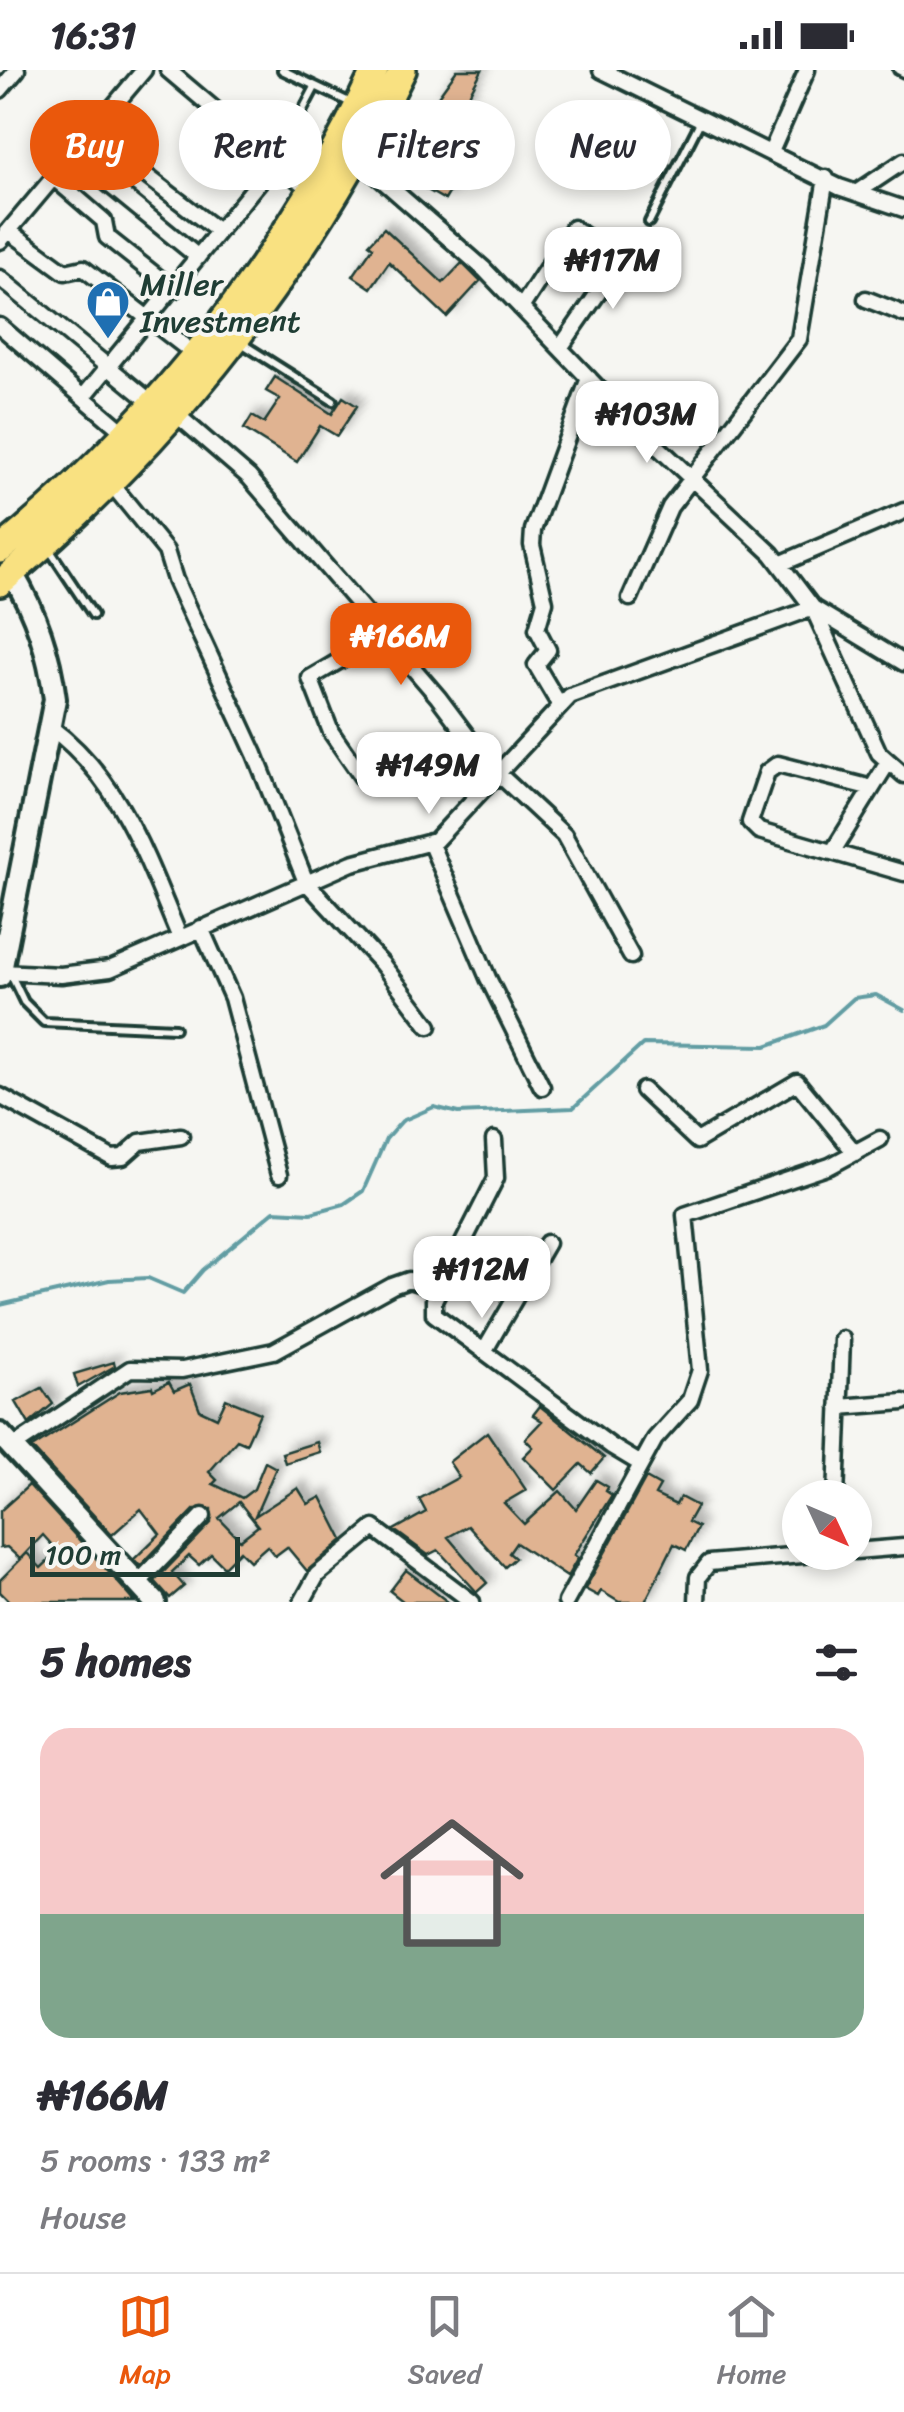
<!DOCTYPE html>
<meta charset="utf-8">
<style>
body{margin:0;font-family:Sriracha,sans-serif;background:#f7f7f7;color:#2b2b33;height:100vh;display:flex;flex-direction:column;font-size:38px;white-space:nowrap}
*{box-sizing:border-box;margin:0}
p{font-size:32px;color:#7c7c81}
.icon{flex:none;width:55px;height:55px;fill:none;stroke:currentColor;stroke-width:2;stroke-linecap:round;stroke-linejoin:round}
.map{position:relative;height:1532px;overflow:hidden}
.panel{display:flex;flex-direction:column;background:#fff;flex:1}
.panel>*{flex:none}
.hud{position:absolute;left:30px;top:30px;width:845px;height:90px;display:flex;gap:20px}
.needle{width:65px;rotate:134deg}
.controls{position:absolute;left:782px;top:1410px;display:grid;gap:20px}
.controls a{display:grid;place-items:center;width:90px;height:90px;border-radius:50%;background:#fff;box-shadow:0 5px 15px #0003;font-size:50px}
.scale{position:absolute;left:30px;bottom:25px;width:210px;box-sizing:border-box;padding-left:10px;border:5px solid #1f3d34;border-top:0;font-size:28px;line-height:35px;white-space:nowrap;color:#1f3d34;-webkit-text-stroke:8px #f6f6f2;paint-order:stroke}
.price{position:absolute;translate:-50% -85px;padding:0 22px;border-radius:20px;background:#fff;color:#222;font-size:32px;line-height:65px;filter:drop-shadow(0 2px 5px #0008)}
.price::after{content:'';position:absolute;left:50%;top:60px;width:30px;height:22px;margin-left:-15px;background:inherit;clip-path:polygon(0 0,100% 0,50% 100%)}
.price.selected{background:#ea580c;color:#fff}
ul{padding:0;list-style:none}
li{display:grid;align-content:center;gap:20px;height:530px;padding:0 40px}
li+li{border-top:2px solid #e1e1e2}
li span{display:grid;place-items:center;height:310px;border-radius:30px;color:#555}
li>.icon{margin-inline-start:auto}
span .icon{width:180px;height:180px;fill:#fffc;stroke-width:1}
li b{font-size:42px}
h2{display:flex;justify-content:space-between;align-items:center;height:120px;padding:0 40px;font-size:42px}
.chip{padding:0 35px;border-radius:45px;background:#fff;box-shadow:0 5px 15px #0003;font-size:35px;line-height:90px}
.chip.selected{background:#ea580c;color:#fff}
.status{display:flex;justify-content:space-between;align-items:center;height:70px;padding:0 50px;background:#fff;direction:ltr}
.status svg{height:28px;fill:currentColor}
.dock{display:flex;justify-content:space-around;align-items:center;height:140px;border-top:2px solid #e1e1e2;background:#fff;font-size:28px;color:#7c7c81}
.dock a{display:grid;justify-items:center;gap:5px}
.dock .selected{color:#ea580c}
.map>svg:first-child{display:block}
</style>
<div class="status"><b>16:31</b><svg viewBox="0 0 49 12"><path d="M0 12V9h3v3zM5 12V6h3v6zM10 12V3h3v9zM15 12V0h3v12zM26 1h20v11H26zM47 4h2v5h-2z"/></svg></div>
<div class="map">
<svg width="904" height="1532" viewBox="0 0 904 1532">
<defs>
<filter id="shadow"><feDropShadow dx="7" dy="-7" stdDeviation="5" flood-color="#0004"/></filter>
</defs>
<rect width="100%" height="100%" fill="#f6f6f2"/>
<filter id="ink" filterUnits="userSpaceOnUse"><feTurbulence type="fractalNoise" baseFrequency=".01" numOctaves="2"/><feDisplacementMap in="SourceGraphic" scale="20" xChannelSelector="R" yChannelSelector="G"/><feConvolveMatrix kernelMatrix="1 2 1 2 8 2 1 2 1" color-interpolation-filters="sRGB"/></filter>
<g filter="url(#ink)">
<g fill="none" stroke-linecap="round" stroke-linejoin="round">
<!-- stream -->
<path stroke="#629da3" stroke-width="4" d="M 0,1235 L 109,1210 L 148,1208 L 183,1223 L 203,1200 L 274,1141 L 311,1143 L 344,1134 L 363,1121 L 386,1069 L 402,1051 L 434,1037 L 458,1043 L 573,1038 L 643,974 L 766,976 L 824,955 L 854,928 L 876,925 L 904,940"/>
</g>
<!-- building -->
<path fill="#e0b391" stroke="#1f3d34" stroke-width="2.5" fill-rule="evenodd" filter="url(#shadow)" d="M 457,0 L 482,0 L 457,47 L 434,32 Z
M 446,49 L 481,69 L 445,130 L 410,110 Z
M 384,158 L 443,213 L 462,193 L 480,211 L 447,247 L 389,192 L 371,218 L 353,206 L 373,177 L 369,174 Z
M 275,307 L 332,344 L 343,327 L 357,336 L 337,366 L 320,356 L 297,392 L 244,359 L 252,346 L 264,353 L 280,329 L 266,321 Z
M 114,1292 L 115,1296 L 78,1317 L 74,1304 Z
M 169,1312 L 174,1321 L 190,1314 L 200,1340 L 217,1348 L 226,1329 L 260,1343 L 246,1374 L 237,1370 L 209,1402 L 217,1410 L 213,1414 L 242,1428 L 254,1419 L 265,1392 L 276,1398 L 255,1446 L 298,1418 L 308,1434 L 321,1427 L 343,1470 L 307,1501 L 287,1477 L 275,1486 L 267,1476 L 250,1491 L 240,1481 L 224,1497 L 211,1484 L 199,1495 L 189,1486 L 172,1502 L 184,1516 L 170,1528 L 155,1511 L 211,1453 L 211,1439 L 195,1439 L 140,1496 L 134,1489 L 160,1464 L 141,1439 L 112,1465 L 32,1378 L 120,1322 L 152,1317 L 153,1320 ZM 239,1432 L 258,1456 L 240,1470 L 219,1448 Z
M 42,1318 L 53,1334 L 29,1354 L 16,1332 Z
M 540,1336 L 604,1388 L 591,1403 L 581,1394 L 556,1420 L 523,1387 L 533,1377 L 525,1369 L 542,1351 L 533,1345 Z
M 487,1362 L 526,1420 L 504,1433 L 524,1454 L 560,1421 L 576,1439 L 596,1410 L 608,1417 L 606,1421 L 612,1425 L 574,1485 L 578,1488 L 567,1507 L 516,1473 L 509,1483 L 515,1488 L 505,1497 L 468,1456 L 448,1467 L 487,1513 L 477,1522 L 438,1480 L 428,1485 L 394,1460 L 426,1442 L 419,1429 L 459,1407 L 449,1392 Z
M 317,1372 L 320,1382 L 285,1393 L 282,1383 Z
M 646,1408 L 660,1416 L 655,1425 L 676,1435 L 680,1427 L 697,1436 L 688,1452 L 698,1457 L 686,1480 L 674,1474 L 645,1532 L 619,1532 L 601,1521 L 598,1526 L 585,1519 Z
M 29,1415 L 114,1508 L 135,1532 L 10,1532 L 0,1522 L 0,1510 L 27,1483 L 41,1498 L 58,1482 L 43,1465 L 20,1489 L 7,1477 L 0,1478 L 0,1441 Z
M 406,1500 L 448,1532 L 404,1532 L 390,1521 Z"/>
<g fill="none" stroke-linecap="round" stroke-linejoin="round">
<defs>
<path id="lane" d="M 282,0 L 351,33
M 898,0 L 904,3
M 276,91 L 314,19
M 649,152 L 701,50
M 243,274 L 333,331
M 49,479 L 93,545
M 10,903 L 24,932 L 44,952 L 175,958"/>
<path id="street" d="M 168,0 L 311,121
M 601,0 L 839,117 L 904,139
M 0,20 L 17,0
M 91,63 L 218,161
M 771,82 L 807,0
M 73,85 L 198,187
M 358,89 L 484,199 L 623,344 L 772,484 L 813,538 L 879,683 L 904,705
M 54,108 L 104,151 L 107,167 L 174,220
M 856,123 L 904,91
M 9,161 L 65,202 L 83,198 L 193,283
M 0,171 L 144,0
M 0,208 L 152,333
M 866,229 L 904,244
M 521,238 L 573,158 L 621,190 L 560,278
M 0,256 L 127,365
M 85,325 L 276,91
M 176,344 L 249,407 L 438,627 L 489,695 L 564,765 L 631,886
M 110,412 L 166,481 L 175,510 L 255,684 L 306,812 L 382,894 L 429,956
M 780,494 L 904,441
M 630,528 L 670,437 L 799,269 L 826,108
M 559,634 L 536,595 L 548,580 L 537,559 L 545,532 L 532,475 L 533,460 L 589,308
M 50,657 C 121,709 147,790 180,868
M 362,707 L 331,662 L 310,608 L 385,564
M 872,718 L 778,694 L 767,702 L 750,752 L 759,761 L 904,803
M 430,772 L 488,908 L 542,1017
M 833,781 L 887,694
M 201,858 L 232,928 L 279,1105
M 1,902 L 61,905 L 110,899 L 352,793 L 435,771 L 570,626 L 813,538 L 904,593
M 643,1020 L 697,1071 L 797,1012 L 855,1083
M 0,1026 L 112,1088 L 123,1087 L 140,1072 L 181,1066
M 494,1070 L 496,1108 L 434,1230 L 434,1244 L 611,1376 L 641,1394
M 485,1280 L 547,1173
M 839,1337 L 904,1332
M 13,1377 L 130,1299 L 182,1300 L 274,1281 L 392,1216 L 409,1210 L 440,1220
M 836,1428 L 842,1269
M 855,1481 L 904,1477
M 136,1515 L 203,1446
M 302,1532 L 317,1505 L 374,1458 L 472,1532
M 566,1532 L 655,1369 L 690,1330 L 700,1300 L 685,1145 L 830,1096 L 880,1069
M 697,1532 L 698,1507 L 709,1493 L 837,1482"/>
<path id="secondary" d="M 0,906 L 55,629 C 49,582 36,544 12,503
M 0,1364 L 155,1532"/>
<path id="highway" d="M 0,480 C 157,352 289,184 375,0
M 0,513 C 172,370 305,200 403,0"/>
</defs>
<!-- lane casing -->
<use href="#lane" stroke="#1f3d34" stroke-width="14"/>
<!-- street casing -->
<use href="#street" stroke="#1f3d34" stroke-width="21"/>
<!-- secondary casing -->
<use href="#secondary" stroke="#1f3d34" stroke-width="28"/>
<!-- highway casing -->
<use href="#highway" stroke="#1f3d34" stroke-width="32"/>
<!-- lane -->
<use href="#lane" stroke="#f6f6f2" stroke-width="6"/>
<!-- street -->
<use href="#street" stroke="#f6f6f2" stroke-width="14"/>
<!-- secondary -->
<use href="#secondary" stroke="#f6f6f2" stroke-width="20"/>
<!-- highway -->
<use href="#highway" stroke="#f9e181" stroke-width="25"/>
</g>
</g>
<!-- icons -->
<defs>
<symbol id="shop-pin" viewBox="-11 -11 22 30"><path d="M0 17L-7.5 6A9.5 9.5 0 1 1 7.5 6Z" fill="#1f6fb2" stroke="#f6f6f2"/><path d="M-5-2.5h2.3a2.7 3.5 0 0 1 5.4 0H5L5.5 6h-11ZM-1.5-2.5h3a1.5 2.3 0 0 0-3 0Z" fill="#fff"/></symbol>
</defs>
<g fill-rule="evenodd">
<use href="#shop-pin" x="83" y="207" width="50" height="68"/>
</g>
<g text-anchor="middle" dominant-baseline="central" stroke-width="8" stroke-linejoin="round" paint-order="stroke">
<!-- poi labels -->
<g font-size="32" fill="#1f3d34" stroke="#f6f6f2" text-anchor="start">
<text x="140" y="214">Miller<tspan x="140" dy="37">Investment</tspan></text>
</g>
</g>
</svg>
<div class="controls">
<a><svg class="needle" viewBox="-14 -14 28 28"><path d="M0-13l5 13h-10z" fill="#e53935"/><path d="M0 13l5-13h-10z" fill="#7c7c81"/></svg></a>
</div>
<div class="scale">100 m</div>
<b class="price" style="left:613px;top:242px">₦117M</b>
<b class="price" style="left:647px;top:396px">₦103M</b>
<b class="price selected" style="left:401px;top:618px">₦166M</b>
<b class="price" style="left:429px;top:747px">₦149M</b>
<b class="price" style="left:482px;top:1251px">₦112M</b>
<div class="hud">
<a class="chip selected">Buy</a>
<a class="chip">Rent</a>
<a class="chip">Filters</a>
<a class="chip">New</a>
</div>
</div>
<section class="panel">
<h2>5 homes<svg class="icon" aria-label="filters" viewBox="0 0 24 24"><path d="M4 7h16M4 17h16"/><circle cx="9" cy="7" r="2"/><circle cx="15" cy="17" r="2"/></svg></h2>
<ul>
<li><span style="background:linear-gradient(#f6c9c9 60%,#7fa58c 0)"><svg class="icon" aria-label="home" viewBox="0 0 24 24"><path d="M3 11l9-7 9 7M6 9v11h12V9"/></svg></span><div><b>₦166M</b><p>5 rooms · 133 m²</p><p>House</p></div></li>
</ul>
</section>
<nav class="dock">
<a class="selected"><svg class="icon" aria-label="map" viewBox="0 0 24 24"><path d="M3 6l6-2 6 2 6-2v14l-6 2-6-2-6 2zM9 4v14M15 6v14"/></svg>Map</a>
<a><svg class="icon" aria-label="saved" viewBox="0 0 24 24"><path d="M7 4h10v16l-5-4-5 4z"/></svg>Saved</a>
<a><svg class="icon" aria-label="home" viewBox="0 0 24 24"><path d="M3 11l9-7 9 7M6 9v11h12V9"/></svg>Home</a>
</nav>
